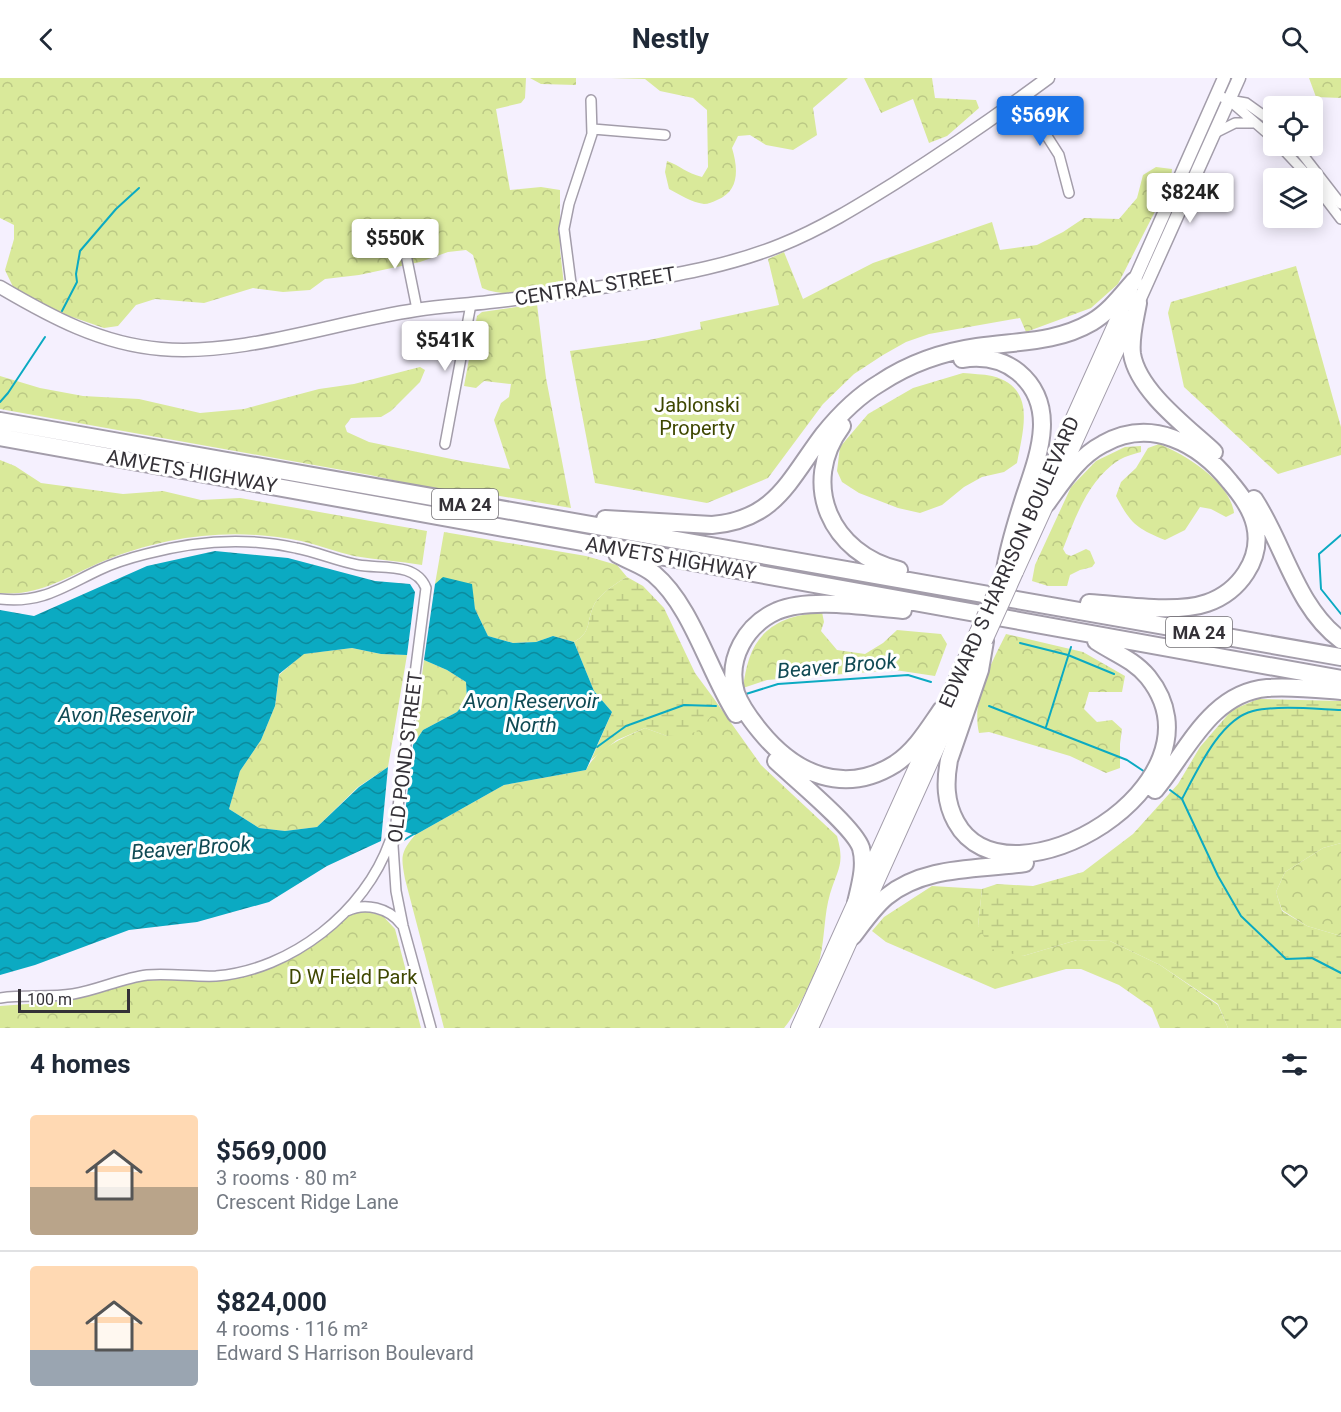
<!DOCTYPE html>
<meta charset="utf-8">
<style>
body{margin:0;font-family:Roboto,sans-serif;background:#f6f6f7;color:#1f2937;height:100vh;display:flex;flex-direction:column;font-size:22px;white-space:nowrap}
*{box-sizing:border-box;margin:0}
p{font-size:20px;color:#747a83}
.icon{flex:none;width:33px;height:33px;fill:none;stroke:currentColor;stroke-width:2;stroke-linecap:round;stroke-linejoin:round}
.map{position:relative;height:950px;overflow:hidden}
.panel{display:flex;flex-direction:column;background:#fff;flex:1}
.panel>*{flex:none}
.tools{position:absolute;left:1263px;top:18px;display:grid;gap:12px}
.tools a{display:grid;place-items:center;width:60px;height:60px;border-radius:6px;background:#fff;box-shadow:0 3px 15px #0003;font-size:30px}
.scale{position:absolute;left:18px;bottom:15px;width:112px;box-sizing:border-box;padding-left:6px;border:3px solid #343137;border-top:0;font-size:16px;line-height:21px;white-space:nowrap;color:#343137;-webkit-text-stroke:4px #fff;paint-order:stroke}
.price{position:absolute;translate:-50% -51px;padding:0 14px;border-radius:6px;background:#fff;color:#222;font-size:20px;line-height:39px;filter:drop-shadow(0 2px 3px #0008)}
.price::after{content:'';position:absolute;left:50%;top:36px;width:18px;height:14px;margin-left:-9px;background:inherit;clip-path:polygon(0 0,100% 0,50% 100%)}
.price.current{background:#1a73e8;color:#fff}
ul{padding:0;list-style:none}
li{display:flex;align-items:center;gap:18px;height:150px;padding:0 30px}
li+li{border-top:2px solid #e0e1e3}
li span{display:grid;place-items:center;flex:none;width:168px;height:120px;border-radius:6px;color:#555}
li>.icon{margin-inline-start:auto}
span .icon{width:72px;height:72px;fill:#fffc;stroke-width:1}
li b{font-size:26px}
h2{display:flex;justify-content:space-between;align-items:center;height:72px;padding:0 30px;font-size:26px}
header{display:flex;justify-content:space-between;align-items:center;height:78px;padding:0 30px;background:#fff;font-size:27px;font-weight:700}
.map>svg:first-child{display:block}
</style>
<header><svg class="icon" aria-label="back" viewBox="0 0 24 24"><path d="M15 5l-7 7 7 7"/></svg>Nestly<svg class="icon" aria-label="search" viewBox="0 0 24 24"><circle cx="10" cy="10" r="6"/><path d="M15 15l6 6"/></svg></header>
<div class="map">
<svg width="1341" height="950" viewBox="0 0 1341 950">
<defs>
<pattern id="forest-crowns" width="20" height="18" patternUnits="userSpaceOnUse" patternTransform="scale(1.5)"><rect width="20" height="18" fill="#d9e99a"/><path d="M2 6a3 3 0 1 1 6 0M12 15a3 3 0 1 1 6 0" fill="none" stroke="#bbc885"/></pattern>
<pattern id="wetland-marsh" width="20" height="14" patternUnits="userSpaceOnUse" patternTransform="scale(1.5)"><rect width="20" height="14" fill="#d9e99a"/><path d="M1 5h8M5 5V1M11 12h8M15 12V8" fill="none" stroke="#bbc885"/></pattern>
<pattern id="water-waves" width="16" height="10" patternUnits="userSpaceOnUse" patternTransform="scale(1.5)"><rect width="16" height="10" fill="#0baac2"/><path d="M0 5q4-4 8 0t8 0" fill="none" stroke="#0c8b9e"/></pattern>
</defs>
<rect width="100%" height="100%" fill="#f5f0fe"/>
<!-- forest -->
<path fill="url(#forest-crowns)" d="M 0,0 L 526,0 L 525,20 L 521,25 L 496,31 L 510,112 L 541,109 L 560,112 L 560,171 L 564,207 C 538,212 507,221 482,210 L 473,177 L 466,172 L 448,174 L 420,184 L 359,197 L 325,201 L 310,212 L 283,214 L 253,210 L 204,225 L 155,221 L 136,227 L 118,248 L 104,250 L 46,230 L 15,213 L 5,192 L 14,161 L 14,147 L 0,140 Z
M 530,0 L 576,0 L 576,7 L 541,6 Z
M 611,0 L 848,0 L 813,30 L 817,57 L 793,72 L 766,67 L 750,57 L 738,58 L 732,70 C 738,90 740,113 717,122 C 713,124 708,126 704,126 C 691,124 680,117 669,111 L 665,94 L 667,83 C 681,88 686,95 702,99 L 708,89 L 707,32 L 693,20 L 660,13 L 645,1 Z
M 864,0 L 932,0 L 935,20 L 976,22 L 979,30 L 947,58 L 929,65 L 913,21 L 881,35 Z
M 1309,0 L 1341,0 L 1341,20 L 1316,19 Z
M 1156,89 L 1172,91 L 1171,102 L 1118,206 L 1091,230 L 1026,254 L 1020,240 L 929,256 L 906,264 L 883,277 L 854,296 L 823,326 L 768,400 L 707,425 L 595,405 L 570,273 L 649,262 L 701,251 L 700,244 L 779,227 L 768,181 L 784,174 L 803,221 L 873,185 L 992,144 L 1000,172 L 1037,167 L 1063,154 L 1084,140 L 1119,141 L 1137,120 L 1143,97 Z
M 1296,188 L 1341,349 L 1341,377 L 1278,396 L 1184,309 L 1168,235 L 1171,224 Z
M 537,226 L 546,300 L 571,430 L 494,417 L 446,414 L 370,397 L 0,331 L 0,298 L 40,310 L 83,318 L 139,321 L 200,335 L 244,331 L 319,311 L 354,306 L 420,289 L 425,292 L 420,304 L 391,333 L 381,339 L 351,340 L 345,348 L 347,354 L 369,364 L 461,383 L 510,391 L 494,342 L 501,325 L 509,319 L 511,306 L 484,303 L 476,310 L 464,308 L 477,238 L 482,234 Z
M 963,295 C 972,296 983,296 992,298 C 1037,309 1023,352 1017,385 L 1004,394 L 982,399 L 964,409 L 942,427 L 920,435 L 898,430 L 859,415 L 842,404 L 837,393 L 840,369 L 868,336 L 913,310 Z
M 1159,366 C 1185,376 1231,405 1234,435 L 1226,439 L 1211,431 L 1200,429 L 1185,452 L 1165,462 C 1136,450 1131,446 1116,418 L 1121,404 L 1136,390 L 1148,370 Z
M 1141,368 L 1141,374 C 1134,376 1126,378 1119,382 C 1088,402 1076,438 1063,471 L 1066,476 L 1071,478 L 1086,471 L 1090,473 L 1095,485 L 1092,489 L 1080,492 L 1070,497 L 1067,508 L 1048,508 L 1032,503 L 1035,487 L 1071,409 L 1096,383 L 1125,369 Z
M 0,382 L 15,388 L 41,405 L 123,416 L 163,413 L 201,422 L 240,420 L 427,453 L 422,487 C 400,483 376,482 354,478 C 336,474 319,467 301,463 C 257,454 213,454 169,463 C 145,468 122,475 99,485 C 67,499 37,519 0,515 Z
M 444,454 L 586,478 L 617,487 L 627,499 C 617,504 598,518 594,527 C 586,544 592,554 574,564 L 553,558 L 536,564 L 513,565 L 488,558 L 475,531 L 471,506 L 435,506 Z
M 822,534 L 824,544 L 821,553 L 837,572 L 865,576 L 883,565 L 897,552 L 941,556 L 947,566 L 935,598 L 895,592 L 767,602 L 743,610 C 747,580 754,555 785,542 C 796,537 810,536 822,534 Z
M 1006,556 L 1083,574 L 1125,598 L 1122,614 L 1089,614 L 1084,631 L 1097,644 L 1112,642 L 1122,651 L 1120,666 L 1120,690 L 1106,695 L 1070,678 L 989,654 L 979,655 C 971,622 992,584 1006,556 Z
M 352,570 L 381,576 L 407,577 L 388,689 L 358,709 L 317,749 L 285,753 L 259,750 L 229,731 L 240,693 L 261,662 L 275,628 L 279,597 L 303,576 Z
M 424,582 L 447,592 L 466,604 L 467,622 L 457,634 L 423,652 L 413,667 Z
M 712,618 L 761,687 L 837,758 C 845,787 838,790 830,816 C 824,836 825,859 820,880 C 815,898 796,936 784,950 L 444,950 L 405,801 C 401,779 400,775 415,757 L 504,707 L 586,692 C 597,670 623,660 645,650 L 667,658 L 709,640 Z
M 1341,765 L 1341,858 L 1307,848 L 1282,832 L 1276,814 L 1285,794 L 1323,770 Z
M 932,808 L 982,811 L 978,848 L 1023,878 L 1077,862 L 1110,863 L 1160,887 L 1218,927 L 1228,950 L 1160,950 L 1152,930 L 1119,907 L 1081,891 L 1066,891 L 995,911 L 886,864 L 872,853 L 884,839 Z
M 364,833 L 383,838 L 395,851 L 421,950 L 0,950 L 0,928 L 69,923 L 140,903 L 163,902 L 210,903 L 250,897 L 289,881 L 347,838 Z"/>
<!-- wetland -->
<path fill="url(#wetland-marsh)" d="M 627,499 L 643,508 L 664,530 L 695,595 L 712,618 L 712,637 L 697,654 L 667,658 L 645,650 L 617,662 L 591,682 L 612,634 L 594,613 L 574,564 C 592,554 586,544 594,527 C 598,518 617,504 627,499 Z
M 1258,621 L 1341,623 L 1341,765 L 1323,770 L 1285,794 L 1276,814 L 1282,833 L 1307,848 L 1341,858 L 1341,950 L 1228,950 L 1218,926 L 1160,887 L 1110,863 L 1077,862 L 1023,878 L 991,871 L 978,848 L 982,811 L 997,806 L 1033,808 L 1083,794 L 1133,756 L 1178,706 L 1200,669 L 1232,632 Z"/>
<!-- water -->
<path fill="url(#water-waves)" d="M 215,473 L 288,480 L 375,503 L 410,506 L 415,514 L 407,577 L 381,576 L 352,570 L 304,576 L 279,596 L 275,628 L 261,662 L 240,693 L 229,731 L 259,750 L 285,753 L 317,749 L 359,709 L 388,689 L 381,763 L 327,788 L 269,824 L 197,844 L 129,852 L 35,887 L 0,897 L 0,532 L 34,538 L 147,488 Z
M 443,499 L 472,506 L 475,531 L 488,558 L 513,565 L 536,564 L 553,558 L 574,564 L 594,613 L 612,634 L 586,692 L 504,707 L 415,757 L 403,753 L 413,667 L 423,652 L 457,634 L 467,622 L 466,604 L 447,592 L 424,582 L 435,506 Z"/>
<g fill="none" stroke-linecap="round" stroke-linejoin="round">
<!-- stream -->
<path stroke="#0baac2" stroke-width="2" d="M 62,233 L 77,204 L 76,196 L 80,173 L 116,131 L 139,110
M 0,324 L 8,315 L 45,259
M 1341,457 L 1319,476 L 1321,511 L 1341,536
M 1020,565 L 1068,577 L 1114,596
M 746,616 L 778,606 L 908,597 L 931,604
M 989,628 L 1127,682 L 1145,694
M 1046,649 L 1071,569
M 597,669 L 626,648 L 684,627 L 716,628
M 1170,712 L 1182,721
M 1182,721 L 1218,798 L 1241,838 L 1286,881 L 1312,880 L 1341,895
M 1182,721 C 1197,693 1220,641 1253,633 C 1277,627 1316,631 1341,632
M 404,762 L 414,756"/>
<defs>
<path id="street" d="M 1217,17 L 1229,22 L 1274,61
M 1022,19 L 1059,77 L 1069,115
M 1229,22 L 1246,25 L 1274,45
M 593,51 L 665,57
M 1215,55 L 1235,45 L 1255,45
M 1280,68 L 1310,100
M 1296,68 L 1341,126
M 1312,103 L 1341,141
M 400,147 L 417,231
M 572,213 L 564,151 L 569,126 L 592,56 L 591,22
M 445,366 L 471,226
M 0,521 C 41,526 63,509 99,492 C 114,485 130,480 146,476 C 194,463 247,459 296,470 C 317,474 337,483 358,487 C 381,491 416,484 426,510 L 393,768 L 396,813 L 403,848 L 431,950
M 347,833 C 365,824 389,830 401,846
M 0,920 C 24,916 49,920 73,916 C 98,912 122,900 147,897 C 170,895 193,899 216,898 C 291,892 365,834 390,763"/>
<path id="secondary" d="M 1134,203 L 1224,0
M 0,209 C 51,239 101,266 161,271 C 243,278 335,244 416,232 C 441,228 465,227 489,224 C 536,219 582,212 629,205 C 680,196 732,187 781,167 C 821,151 858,128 895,105 C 947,72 998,37 1048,0
M 1138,225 L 1239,0"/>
<path id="primary" d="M 1016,467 L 1130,213
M 1016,494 L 1132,239
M 798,950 L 977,554
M 811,950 L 975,586"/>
<path id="highway" d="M 1138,225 C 1135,242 1130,259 1132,276 C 1138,313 1187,349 1214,374
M 962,281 C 981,278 1002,281 1018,294 C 1058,327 1039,376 1025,417 C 1017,442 1009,466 1005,492
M 0,343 L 1341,579
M 842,348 C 799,406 831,476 899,492
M 0,359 L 1341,601
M 1254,421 C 1284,466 1296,529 1341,562
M 1047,425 C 1063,403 1078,379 1103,366 C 1151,339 1199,365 1230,404 C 1240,416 1251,430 1255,447 C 1263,481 1239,514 1207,525 C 1176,536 1122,527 1089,525
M 605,441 L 712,447 C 775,442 789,402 823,357 C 839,337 858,318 880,305 C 910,285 942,274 977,269 C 1017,263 1056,265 1092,244 C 1109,234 1121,218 1134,203
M 617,476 C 629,483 643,487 654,496 C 692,528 709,594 736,636
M 903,532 C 867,529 810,519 777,533 C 746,547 726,581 736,615 C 741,629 751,642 760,653 C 795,696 844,718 895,686 C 916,672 928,651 942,631
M 985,563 L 980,592 L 949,682 C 945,704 945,724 956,744 C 1007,838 1233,705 1148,599 C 1133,581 1114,575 1096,563
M 776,683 C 794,700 854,749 861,770 C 866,788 860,807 856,825
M 1155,712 C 1187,674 1210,615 1267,610 C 1291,608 1317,611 1341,613
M 853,858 C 863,845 873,830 886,819 C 925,787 979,792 1025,785"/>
</defs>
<!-- street casing -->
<use href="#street" stroke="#a39daa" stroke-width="12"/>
<!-- secondary casing -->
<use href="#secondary" stroke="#a39daa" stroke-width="15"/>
<!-- primary casing -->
<use href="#primary" stroke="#a39daa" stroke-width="16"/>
<!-- highway casing -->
<use href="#highway" stroke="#a39daa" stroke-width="20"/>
<!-- street -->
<use href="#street" stroke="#fff" stroke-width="9"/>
<!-- secondary -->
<use href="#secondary" stroke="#fff" stroke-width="12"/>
<!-- primary -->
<use href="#primary" stroke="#fff" stroke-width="14"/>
<!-- highway -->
<use href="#highway" stroke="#fff" stroke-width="16"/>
<defs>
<path id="primary-bridge" d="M 977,554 L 1005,492
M 985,563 L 1016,494"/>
</defs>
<!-- primary-bridge casing -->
<use href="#primary-bridge" stroke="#a39daa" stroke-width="16" stroke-linecap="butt"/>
<!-- primary-bridge -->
<use href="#primary-bridge" stroke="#fff" stroke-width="14"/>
</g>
<g text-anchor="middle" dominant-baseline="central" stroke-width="6" stroke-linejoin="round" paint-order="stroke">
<!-- shield labels -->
<g fill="#fff" stroke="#716f73" stroke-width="1.5">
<rect x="432" y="411" width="66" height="30" rx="4.5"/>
<rect x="1166" y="539" width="66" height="30" rx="4.5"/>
</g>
<g font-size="18" font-weight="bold" fill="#343137">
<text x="465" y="426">MA 24</text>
<text x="1199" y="554">MA 24</text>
</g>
<!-- street labels -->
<g font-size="20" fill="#343137" stroke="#fff">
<text transform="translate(595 208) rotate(-9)">CENTRAL STREET</text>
<text transform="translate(192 393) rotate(10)">AMVETS HIGHWAY</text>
<text transform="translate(671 480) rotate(10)">AMVETS HIGHWAY</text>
<text transform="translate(1009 484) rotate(-66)">EDWARD S HARRISON BOULEVARD</text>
<text transform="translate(405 679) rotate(-83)">OLD POND STREET</text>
</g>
<!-- park labels -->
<g font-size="20" fill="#3e4700" stroke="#fff">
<text x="697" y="327">Jablonski<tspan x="697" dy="23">Property</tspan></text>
<text x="353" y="899">D W Field Park</text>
</g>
<!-- water labels -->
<g font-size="21" font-style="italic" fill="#104a54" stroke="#fff">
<text transform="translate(837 588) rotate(-5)">Beaver Brook</text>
<text x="531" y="623">Avon Reservoir<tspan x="531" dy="24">North</tspan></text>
<text x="126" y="637">Avon Reservoir</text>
<text transform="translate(191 770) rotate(-4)">Beaver Brook</text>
</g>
</g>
</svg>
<div class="tools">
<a><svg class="icon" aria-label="locate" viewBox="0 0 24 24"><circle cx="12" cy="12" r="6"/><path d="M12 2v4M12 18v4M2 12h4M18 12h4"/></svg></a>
<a><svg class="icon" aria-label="layers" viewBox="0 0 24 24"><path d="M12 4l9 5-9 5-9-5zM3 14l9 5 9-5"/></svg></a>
</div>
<div class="scale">100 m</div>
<b class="price current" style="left:1040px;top:69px">$569K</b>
<b class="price" style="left:1190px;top:146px">$824K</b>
<b class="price" style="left:395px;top:192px">$550K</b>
<b class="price" style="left:445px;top:294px">$541K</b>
</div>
<section class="panel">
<h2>4 homes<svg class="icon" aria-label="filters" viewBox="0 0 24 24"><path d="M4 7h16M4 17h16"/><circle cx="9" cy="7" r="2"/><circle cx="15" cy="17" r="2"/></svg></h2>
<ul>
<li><span style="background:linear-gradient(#ffd9b3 60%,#b9a48a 0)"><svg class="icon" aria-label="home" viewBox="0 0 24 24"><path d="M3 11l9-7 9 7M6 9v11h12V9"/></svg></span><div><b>$569,000</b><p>3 rooms · 80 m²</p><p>Crescent Ridge Lane</p></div><svg class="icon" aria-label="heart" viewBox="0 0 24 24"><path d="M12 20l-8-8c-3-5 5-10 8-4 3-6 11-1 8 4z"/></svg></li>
<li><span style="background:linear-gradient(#ffd9b3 70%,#9aa5b1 0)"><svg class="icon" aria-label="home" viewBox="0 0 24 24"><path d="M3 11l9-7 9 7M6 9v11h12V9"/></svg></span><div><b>$824,000</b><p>4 rooms · 116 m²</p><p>Edward S Harrison Boulevard</p></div><svg class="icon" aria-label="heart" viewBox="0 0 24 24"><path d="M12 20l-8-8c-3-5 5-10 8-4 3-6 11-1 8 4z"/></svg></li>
</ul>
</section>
